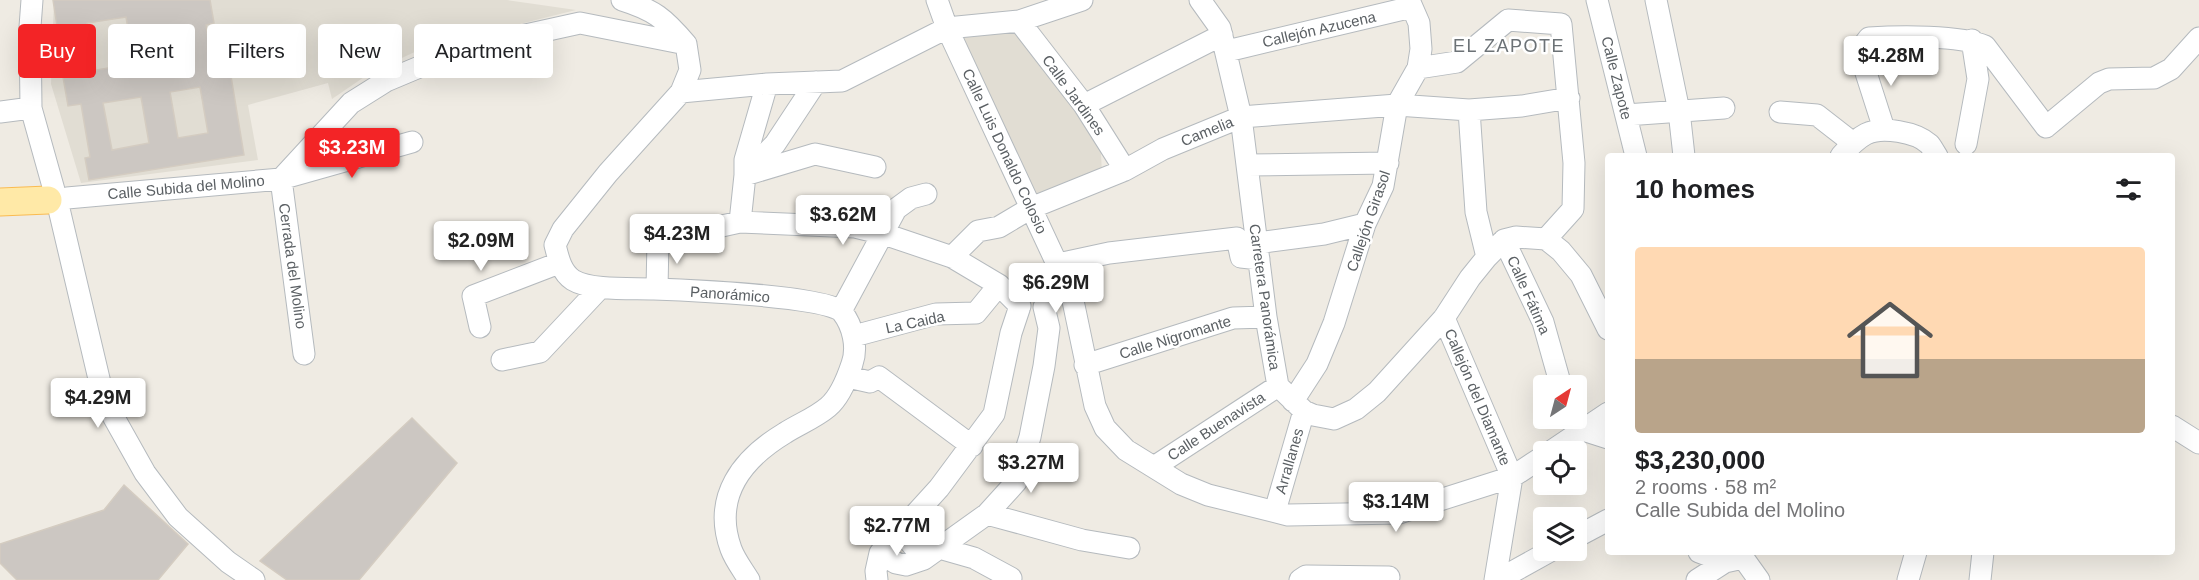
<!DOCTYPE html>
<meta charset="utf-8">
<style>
body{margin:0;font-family:Helvetica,sans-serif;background:#f2f2f2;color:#202124;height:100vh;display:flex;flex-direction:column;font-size:22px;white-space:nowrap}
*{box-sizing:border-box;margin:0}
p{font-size:20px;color:#757577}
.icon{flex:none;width:33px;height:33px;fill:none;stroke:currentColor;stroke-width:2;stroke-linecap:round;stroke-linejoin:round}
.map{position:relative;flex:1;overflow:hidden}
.sheet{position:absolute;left:1605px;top:153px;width:570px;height:402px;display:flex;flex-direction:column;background:#fff;border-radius:6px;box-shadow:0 6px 24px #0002}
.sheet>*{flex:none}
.hud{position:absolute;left:18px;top:24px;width:570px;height:54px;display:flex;gap:12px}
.needle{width:39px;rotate:36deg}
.fabs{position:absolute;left:1533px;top:375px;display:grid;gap:12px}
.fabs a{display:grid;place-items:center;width:54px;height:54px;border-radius:6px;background:#fff;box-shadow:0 6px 24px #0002;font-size:30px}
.price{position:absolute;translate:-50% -51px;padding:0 14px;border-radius:6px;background:#fff;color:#222;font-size:20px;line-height:39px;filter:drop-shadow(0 2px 3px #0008)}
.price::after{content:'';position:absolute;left:50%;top:36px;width:18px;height:14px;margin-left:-9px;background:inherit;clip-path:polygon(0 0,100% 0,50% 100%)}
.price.active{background:#f32426;color:#fff}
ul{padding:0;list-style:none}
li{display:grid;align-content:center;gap:12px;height:318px;padding:0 30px}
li+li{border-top:2px solid #e0e0e0}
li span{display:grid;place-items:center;height:186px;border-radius:6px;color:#555}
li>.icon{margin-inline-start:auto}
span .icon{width:108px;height:108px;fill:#fffc;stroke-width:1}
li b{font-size:26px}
h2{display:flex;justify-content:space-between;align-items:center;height:72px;padding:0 30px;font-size:26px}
.tag{padding:0 21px;border-radius:6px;background:#fff;box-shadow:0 6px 24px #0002;font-size:21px;line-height:54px}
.tag.active{background:#f32426;color:#fff}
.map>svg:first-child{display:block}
</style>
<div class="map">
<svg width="2199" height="580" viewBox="0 0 2199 580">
<rect width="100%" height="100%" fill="#efebe3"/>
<!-- education -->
<path fill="#e1ddd3" d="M 54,0 L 507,0 L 576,10 L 421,49 L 370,73 L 332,99 L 328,83 L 248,105 L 258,160 L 81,183 L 51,84 Z
M 1015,27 L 1100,136 L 1102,173 L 1032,197 L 960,33 Z"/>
<!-- building -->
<path fill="#ccc7c2" stroke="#d4ccc1" stroke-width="1.5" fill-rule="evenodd" d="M 53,0 L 210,0 L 214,23 L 206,25 L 212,61 L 228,58 L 244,155 L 89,180 L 85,158 L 90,157 L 81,104 L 68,106 L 63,77 L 73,75 L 65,25 L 57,26 ZM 126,17 L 134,64 L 96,70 L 87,23 ZM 200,87 L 208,133 L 178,138 L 170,92 ZM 141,97 L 149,143 L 112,150 L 103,103 Z
M 412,418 L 457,463 L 359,580 L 287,580 L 260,561 Z
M 124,485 L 188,544 L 158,580 L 17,580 L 0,563 L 0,544 L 104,510 Z"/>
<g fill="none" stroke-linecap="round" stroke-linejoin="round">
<defs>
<path id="minor" d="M 32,0 L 30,27 L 31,108 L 54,190
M 622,0 C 654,10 664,18 686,44
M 937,0 L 947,28 L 1072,296 L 1095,406 L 1105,428 L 1126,450 L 1181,484 L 1208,495 L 1288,515 L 1399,513 L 1512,477 L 1544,456
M 1200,0 L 1220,28 L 1241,117 L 1266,317 L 1278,386 L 1304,411 L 1313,415 L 1334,419 L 1356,409 L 1377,392 L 1444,318 L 1470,278 L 1487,257 L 1504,240 L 1516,237 L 1546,239 L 1561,251 L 1581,275 L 1608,329
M 1597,0 L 1636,156
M 1656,0 L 1679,111 L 1684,156
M 1019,21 L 1084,105 L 1125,170
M 686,44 L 690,70 L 681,92 L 608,173 L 563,229 L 555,245 C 558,257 561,272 573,280 C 591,291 633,288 654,289 C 682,290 829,296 842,312 C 853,326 858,347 852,364 C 847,379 840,397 828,407 C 815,418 799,424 785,433 C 742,459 712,497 731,549 C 735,560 743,570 749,580
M 1227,51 L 1412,7
M 1418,68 L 1457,62 L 1508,20 L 1561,24 L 1574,163 L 1573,209 L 1546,239
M 767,84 L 745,160 L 745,175 L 815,154 L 875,167
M 681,92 L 767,84 L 842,81 L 947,28 L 1019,21 L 1082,0
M 1084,105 L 1222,35
M 1469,110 L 1476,212 L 1487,257
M 0,112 L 31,108
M 1780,112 L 1817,115 L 1853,143
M 1626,115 L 1724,108
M 1884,129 L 1859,51 L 1869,38 C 1898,36 1960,35 1985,46 L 2046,127 L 2099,83 L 2109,79 L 2154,78 L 2171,69 L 2199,38
M 1966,144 L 1978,79 L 1972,40
M 1841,156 C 1848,148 1856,139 1866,134 C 1882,126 1916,132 1929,144 C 1932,147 1934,152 1937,156
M 1247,165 L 1388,163
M 67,198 L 281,179 L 351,103 L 386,81 L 436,60 L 521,36 L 580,23 L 686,44
M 59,209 L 104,400 L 145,473 L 178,517 L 228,562 L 254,580
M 740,222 L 745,175 L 775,144 L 816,82
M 1504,240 L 1543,322 L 1561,386
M 1257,243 L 1324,234 L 1365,224
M 952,257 L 978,231 L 999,227 L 1031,208 L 1125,170 L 1163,149 L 1241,117 L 1397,105 L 1469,110 L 1522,106 L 1569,98
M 1058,264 L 1109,253 L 1237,238 L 1241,257 L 1259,259
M 657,289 L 658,240 L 740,222 L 855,227 L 884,234 L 952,257 L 999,285 L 1020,306
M 841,311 L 896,209 L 911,198 L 926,194
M 1444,318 L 1512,477
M 480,327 L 473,296 L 559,263
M 854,336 L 936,314 L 976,313 L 999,285
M 304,354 L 281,179 L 412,142
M 502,360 L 540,352 L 600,288
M 1085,365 L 1233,318 L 1266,317
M 848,377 L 870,382 L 879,377 L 972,446
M 1293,401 L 1317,364 L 1334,323 L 1365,224 L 1383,186 L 1397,105 L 1418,68 L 1421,49 L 1419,23 L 1409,0
M 1578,423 L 1583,430 L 1608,438
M 2172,426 L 2199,443
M 1550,452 L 1608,413
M 1154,467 L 1278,386
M 1275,511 L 1304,411
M 987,514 L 1082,540 L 1129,548
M 900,530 L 924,559
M 1576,537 L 1608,520
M 939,548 L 974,558 L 1011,578
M 1699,552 L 1725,562
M 1739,552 L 1759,580
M 880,553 L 896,563 L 906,565 L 924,559 L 987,514 L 1016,482 L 1030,437 L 1044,366 L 1049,328 L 1044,307
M 877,580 L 876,571 L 880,553 L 939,488 L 994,414 L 1011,333 L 1020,306
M 1300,580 L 1306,576 L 1389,577
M 1495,580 L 1512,477
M 1498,580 L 1552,550
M 1697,580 L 1725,562 L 1743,558
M 1908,580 L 1916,552
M 1980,580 L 1983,552"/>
<path id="major" d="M 0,202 L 48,200"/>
</defs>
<!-- minor casing -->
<use href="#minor" stroke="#b5babe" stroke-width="23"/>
<!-- major casing -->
<use href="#major" stroke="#fabb51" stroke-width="29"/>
<!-- minor -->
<use href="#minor" stroke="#fff" stroke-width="21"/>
<!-- major -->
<use href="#major" stroke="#ffe9a7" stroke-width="27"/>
</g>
<g text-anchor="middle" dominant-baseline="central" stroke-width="5" stroke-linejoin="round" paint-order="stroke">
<!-- street labels -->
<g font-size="15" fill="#5b6064" stroke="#fff">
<text transform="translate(1319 29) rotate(-13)">Callejón Azucena</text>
<text transform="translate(1617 78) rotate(76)">Calle Zapote</text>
<text transform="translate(1074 95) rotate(54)">Calle Jardines</text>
<text transform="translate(1207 131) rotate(-22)">Camelia</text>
<text transform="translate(1005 151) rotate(65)">Calle Luis Donaldo Colosio</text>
<text transform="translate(186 187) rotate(-5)">Calle Subida del Molino</text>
<text transform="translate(1368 221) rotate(-71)">Callejón Girasol</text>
<text transform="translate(293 266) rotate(82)">Cerrada del Molino</text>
<text transform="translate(730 294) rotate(4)">Panorámico</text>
<text transform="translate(1529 295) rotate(66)">Calle Fátima</text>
<text transform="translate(1265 297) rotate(82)">Carretera Panorámica</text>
<text transform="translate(915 322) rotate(-12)">La Caida</text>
<text transform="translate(1175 337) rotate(-17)">Calle Nigromante</text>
<text transform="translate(1478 397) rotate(67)">Callejón del Diamante</text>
<text transform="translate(1216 426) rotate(-33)">Calle Buenavista</text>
<text transform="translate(1289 461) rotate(-74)">Arrallanes</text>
</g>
<!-- quarter labels -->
<g font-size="18" letter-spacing="1.5" fill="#6c7276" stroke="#fff">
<text x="1509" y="46">EL ZAPOTE</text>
</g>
</g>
</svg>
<div class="fabs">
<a><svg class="needle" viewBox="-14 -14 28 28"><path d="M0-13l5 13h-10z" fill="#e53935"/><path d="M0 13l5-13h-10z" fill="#757577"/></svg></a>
<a><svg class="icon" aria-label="locate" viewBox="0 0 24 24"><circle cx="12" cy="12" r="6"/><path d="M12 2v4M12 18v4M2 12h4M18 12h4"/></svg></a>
<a><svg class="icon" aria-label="layers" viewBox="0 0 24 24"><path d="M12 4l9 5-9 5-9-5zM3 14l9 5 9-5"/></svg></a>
</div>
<b class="price" style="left:1891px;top:87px">$4.28M</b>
<b class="price active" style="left:352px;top:179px">$3.23M</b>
<b class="price" style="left:843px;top:246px">$3.62M</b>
<b class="price" style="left:677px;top:265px">$4.23M</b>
<b class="price" style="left:481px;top:272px">$2.09M</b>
<b class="price" style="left:1056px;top:314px">$6.29M</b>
<b class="price" style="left:98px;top:429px">$4.29M</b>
<b class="price" style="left:1031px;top:494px">$3.27M</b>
<b class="price" style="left:1396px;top:533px">$3.14M</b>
<b class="price" style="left:897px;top:557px">$2.77M</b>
<div class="hud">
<a class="tag active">Buy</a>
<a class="tag">Rent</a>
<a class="tag">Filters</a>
<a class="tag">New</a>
<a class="tag">Apartment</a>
</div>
<section class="sheet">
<h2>10 homes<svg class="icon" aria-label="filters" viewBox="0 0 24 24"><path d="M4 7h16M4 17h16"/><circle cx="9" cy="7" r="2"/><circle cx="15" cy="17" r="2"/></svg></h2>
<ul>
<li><span style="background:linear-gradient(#ffd9b3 60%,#b9a48a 0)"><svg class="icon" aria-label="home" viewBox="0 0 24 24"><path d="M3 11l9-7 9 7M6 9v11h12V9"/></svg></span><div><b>$3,230,000</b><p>2 rooms · 58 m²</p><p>Calle Subida del Molino</p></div></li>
</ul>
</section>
</div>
